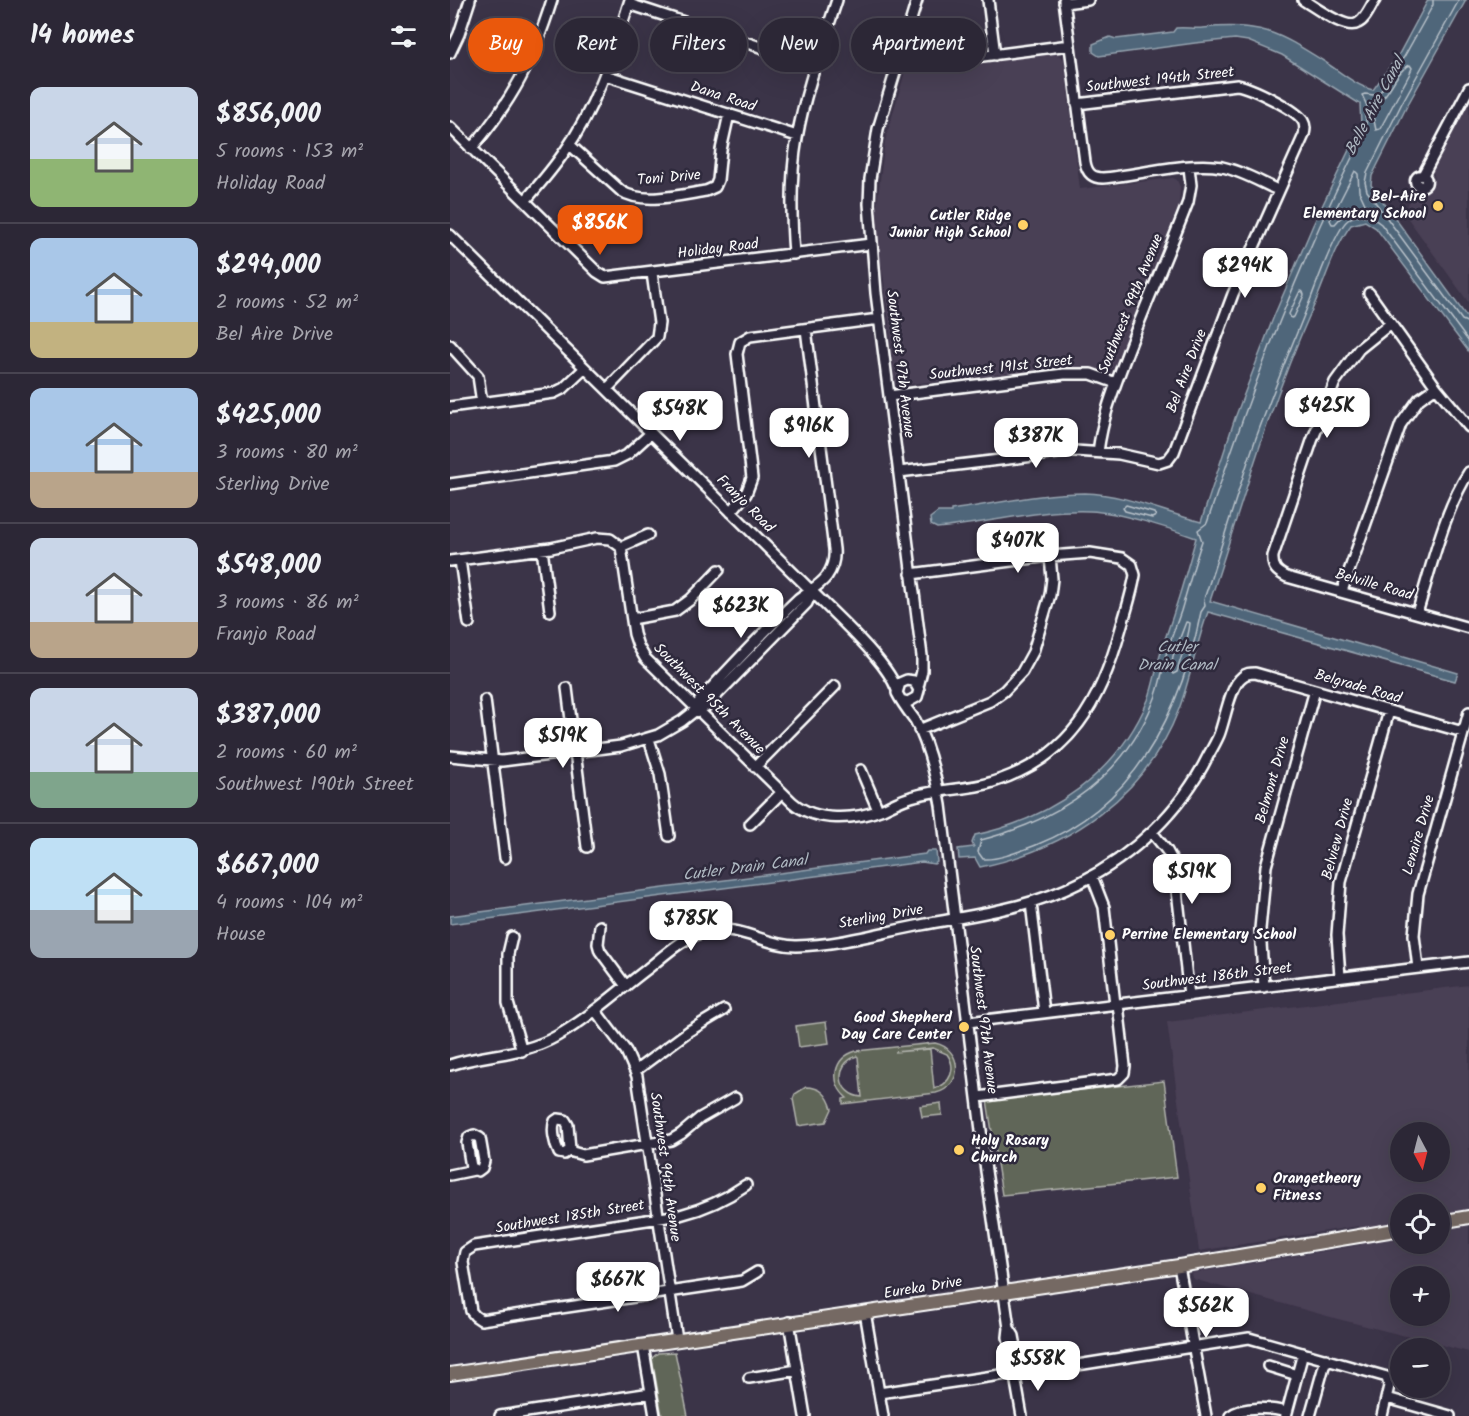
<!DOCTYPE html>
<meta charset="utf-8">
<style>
body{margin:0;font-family:Kalam,sans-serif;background:#383342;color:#f1f3f6;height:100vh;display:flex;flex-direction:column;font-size:22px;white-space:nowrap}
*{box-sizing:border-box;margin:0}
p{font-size:20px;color:#a6a5ad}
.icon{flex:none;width:33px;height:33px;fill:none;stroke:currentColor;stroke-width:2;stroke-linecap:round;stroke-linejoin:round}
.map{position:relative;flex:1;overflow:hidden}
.panel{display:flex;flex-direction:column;background:#2c2736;width:450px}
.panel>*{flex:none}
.banner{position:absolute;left:18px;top:18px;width:570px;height:54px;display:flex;gap:12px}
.needle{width:39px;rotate:173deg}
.tools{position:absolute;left:940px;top:1122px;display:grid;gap:12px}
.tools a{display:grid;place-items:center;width:60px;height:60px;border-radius:50%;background:#2c2736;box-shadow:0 6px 24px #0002,0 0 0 2px #484451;font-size:30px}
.price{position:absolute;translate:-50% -51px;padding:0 14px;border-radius:12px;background:#fff;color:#222;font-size:20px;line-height:39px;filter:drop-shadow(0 2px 3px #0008)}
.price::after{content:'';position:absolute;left:50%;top:36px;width:18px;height:14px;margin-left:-9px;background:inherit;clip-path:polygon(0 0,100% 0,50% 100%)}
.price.selected{background:#ea580c;color:#fff}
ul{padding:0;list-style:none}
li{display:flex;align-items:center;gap:18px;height:150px;padding:0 30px}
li+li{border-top:2px solid #484451}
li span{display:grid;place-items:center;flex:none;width:168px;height:120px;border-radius:12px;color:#555}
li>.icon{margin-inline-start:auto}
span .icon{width:72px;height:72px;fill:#fffc;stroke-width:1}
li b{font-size:26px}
h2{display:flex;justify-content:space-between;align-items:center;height:72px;padding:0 30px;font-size:26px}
.pill{padding:0 21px;border-radius:27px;background:#2c2736;box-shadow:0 6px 24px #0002,0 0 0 2px #484451;font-size:21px;line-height:54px}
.pill.selected{background:#ea580c;color:#fff}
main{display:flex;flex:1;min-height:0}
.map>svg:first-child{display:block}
</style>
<main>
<section class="panel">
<h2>14 homes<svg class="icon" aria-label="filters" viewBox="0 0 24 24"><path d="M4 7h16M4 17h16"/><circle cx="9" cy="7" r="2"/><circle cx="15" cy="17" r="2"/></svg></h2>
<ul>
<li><span style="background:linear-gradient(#c9d6e8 60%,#8fb573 0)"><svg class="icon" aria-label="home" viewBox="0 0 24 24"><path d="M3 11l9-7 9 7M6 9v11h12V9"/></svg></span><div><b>$856,000</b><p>5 rooms · 153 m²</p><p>Holiday Road</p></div></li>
<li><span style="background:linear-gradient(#a9c7e8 70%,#c2b280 0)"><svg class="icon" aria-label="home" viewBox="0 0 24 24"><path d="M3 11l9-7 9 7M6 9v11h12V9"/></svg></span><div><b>$294,000</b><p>2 rooms · 52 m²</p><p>Bel Aire Drive</p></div></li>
<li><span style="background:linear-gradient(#a9c7e8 70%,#b9a48a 0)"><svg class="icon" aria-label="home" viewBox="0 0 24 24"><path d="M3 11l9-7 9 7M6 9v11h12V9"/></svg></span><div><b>$425,000</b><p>3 rooms · 80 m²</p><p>Sterling Drive</p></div></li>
<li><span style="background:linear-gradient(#c9d6e8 70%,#b9a48a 0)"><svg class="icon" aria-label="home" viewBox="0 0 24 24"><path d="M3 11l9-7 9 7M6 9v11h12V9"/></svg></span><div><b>$548,000</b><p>3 rooms · 86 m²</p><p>Franjo Road</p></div></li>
<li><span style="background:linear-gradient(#c9d6e8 70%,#7fa58c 0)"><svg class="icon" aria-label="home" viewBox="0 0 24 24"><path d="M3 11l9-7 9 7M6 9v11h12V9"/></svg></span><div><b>$387,000</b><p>2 rooms · 60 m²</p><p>Southwest 190th Street</p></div></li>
<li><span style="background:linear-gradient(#bfe0f5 60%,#9aa5b1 0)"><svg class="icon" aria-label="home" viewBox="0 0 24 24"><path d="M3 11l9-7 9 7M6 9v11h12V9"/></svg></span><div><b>$667,000</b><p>4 rooms · 104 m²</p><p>House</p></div></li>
</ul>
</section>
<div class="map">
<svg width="1019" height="1416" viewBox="0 0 1019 1416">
<rect width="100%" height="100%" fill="#3b3448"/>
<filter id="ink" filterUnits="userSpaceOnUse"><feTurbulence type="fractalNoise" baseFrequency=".0167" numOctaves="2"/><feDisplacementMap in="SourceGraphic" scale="12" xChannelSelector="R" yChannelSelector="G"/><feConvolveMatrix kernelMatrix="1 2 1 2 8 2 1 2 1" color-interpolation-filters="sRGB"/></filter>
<g filter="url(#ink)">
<!-- built -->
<path fill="#4a3f55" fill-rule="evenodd" d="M 605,54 L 611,56 L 614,60 L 630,189 L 723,178 L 727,180 L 730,187 L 729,205 L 663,368 L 654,372 L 626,367 L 608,368 L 451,385 L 447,384 L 445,381 L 434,280 L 426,238 L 426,212 L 435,141 L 455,72 Z
M 1019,104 L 1019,303 L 954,213 L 961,198 L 983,186 L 985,179 L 983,171 Z
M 1019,985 L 1019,1352 L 888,1319 L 743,1279 L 742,1273 L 911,1245 L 908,1226 L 749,1251 L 717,1022 ZM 951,1132 L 990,1132 L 990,1172 L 951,1172 ZM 951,1204 L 990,1204 L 990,1244 L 951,1244 ZM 951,1276 L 990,1276 L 990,1316 L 951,1316 Z"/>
<!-- green -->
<path fill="#616658" stroke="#b0b2ac" stroke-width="1.5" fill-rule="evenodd" d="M 376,1022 L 379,1043 L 349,1047 L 346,1026 Z
M 485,1043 C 513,1049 514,1086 486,1093 L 393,1104 L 393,1099 L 397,1098 C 379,1083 383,1058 406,1051 ZM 483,1048 L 497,1054 C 507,1068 501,1084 484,1089 L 480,1049 L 445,1052 ZM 407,1056 L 408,1057 L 412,1097 C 387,1095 383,1064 407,1056 Z
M 714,1081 L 727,1177 L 552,1195 L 537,1100 Z
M 356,1087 C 371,1087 378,1095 382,1109 L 376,1122 L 348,1126 L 343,1099 L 345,1094 Z
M 491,1103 L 492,1115 L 472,1117 L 470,1106 Z
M 225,1352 L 238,1416 L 212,1416 L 202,1358 L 208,1353 Z"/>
<!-- water -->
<path fill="#4f667a" stroke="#95a3af" stroke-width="1.5" d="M 978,0 L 1016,0 L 957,106 L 922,176 L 921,185 L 1019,320 L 1019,352 L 926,228 L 915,221 L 901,225 C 883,249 874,285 861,312 C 819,406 792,504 760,601 L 1008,673 L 1005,681 L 758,612 C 746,644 741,677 729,709 C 696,796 618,849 530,867 L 525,858 L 509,859 L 508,849 L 524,847 L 522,843 L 525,835 C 601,819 668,773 698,700 C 704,684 706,668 711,652 C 715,637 721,623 725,609 C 733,585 739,562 746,538 C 719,528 669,512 640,511 C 589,509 537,523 487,528 L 481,525 L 480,518 L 488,512 L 501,512 L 501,510 C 545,504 590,493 635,493 C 676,494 712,512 751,522 L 785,418 L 824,316 L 863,225 L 911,125 L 910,104 L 832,55 L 798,41 L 785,39 L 745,43 L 649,56 L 643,52 L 643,44 L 660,37 L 666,39 L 723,32 L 726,28 C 736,27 743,29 753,28 C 811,22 827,32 875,62 C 889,71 906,86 923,90 L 949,54 Z
M 477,851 L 486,851 L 487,862 L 484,864 L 472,862 L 0,924 L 0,916 L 452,857 L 475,854 Z"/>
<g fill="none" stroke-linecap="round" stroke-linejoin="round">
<!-- shore -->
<path stroke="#b9c2ca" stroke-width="1.5" d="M 983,0 L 983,5 L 954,57 L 930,92 L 924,95 L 915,94 L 912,95 L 917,106 L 915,114 L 917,128 C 851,255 802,388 757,523 L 748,530 L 752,541 C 744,564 738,588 731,611 C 726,626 720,640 716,655 C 712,671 710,688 703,703 C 672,780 608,820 531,840 L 528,852 L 533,859 C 549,860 570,851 586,845 C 686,806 731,711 751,612 L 755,606 L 754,599 C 772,546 787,492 806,438 C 823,391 842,345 861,298 C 867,282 886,229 898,220 C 909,211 921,216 931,224 L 1019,342
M 1009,0 L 952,103 L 917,173 L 915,182 L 917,191 L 1012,320 L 1019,323
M 960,65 L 962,68 L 959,75 L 930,129 L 926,130 L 923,116 L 925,104 C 941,95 945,71 960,65 Z
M 905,171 L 908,174 L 909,191 L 916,206 L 895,213 L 885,224 L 882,224 L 880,220 Z
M 850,291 L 853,292 L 854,295 L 844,317 L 841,318 L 839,314 Z
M 676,505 L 704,513 L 706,516 L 702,518 L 675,511 L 673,508 Z
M 736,622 L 740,623 C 739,638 731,656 727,672 L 723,674 L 721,671 L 723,656 Z"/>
<defs>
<path id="minor" d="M 467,0 L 428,129 L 420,179 L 419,204 L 426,293 L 472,656 L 472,671 L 468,687
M 538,0 L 545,55
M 614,0 L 635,162 C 637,173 642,178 653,178 C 688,175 738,161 772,167 C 792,171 810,182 828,190
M 853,0 C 865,7 896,31 908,23 C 916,19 920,7 925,0
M 614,3 L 638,0
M 179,4 L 365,65
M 0,53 L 9,34 L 20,0
M 446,67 L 620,45
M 155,75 L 347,136
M 0,127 L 147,272 L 155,277 L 421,244
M 120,145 L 171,191 C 192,205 231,195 256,191 L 265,187 L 268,180 L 271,150 L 279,114
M 21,149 C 63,100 83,61 102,0
M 973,175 L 1019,88
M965.5 181a5.5 5.5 0 1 1 11 0a5.5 5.5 0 1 1-11 0Z
M 75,201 C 89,185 103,169 115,151 C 147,106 163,52 180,0
M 0,235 L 394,623 C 411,640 439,668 447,690
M 344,254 C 341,215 340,177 347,138 C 355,91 372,46 387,0
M 919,293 L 986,387 L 1019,427
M 940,324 L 909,349 L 885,382 L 862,441 L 823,556 C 822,568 827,572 837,577 L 1019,628
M 0,345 L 28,376 L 32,403
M 157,389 L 207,337 L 209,323 L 202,273
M 439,396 L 614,374 L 641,374 L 666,383
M 0,407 L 104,393 L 114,388 L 135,368
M 648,452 C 653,414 665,386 678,351 C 697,301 719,252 738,202 L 741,185 L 739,167
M 449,472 L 625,451 L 669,454 L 709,463 L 718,460 L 724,452 L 783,294 L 854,135 C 855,130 856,126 853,121 C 847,110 801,87 787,85 L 627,104
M 0,484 L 164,461 L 178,454 L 201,433
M 281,512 L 296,494 L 302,478 L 287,354 L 290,342 L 300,336 L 429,319
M 171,547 L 184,634 L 188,646 L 195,658 L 342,802 C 366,823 405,820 433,809 C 441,805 449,801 458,798 C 485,788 516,791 543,782 C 621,758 651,701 671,628 C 676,611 682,593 685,575 L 682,565 L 672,558 L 640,553 L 600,556 L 461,574
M 171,547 L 198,535
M 92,549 L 100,611
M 10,560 L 19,623
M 0,561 L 101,548 L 147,538 L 160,539 L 171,547
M 892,591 L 951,424 L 969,399 L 986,387
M 967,613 C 981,569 994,510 1019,472
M 182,619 L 225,611 L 240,600 L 269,570
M 117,688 L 137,847
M 35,700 L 55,858
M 451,700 L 458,702 L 467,697 L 469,690 L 464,681 L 457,680 L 450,683 L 447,693 C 452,703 459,712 465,720 C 479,745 486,777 491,805 L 536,1171 L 559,1328 L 558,1337 L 572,1416
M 246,710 L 250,700 C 282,666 314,631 348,599 C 358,591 369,587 377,576 C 383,567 385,559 384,549 L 356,329
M 469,730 L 540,701 L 554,691 L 572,672 L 583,652 L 600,595 L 602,579 L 600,556
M 199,739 L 210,774 L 219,836
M 0,756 L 52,761 L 171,746 L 208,735 L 232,721 L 246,710 L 256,706 L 357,603 L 362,591
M 305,767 L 385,686
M 411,770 L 428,810
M 300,824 L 331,793
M 702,832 L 717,851 L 724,864 L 739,996
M 642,876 L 654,907 L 665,1004
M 581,903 L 594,1012
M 150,926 L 148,944 L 150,951 L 176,986
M 62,937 L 58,954 L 58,1003 L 72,1051
M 968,968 L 964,935 L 968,894 L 1019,712
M 890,977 L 887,935 L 891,882 L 939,711
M 814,987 L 810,929 L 816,866 L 865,690
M 145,1010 L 176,1051 L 187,1076 L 227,1340
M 518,1022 L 1019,962
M 0,1065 C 36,1053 72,1056 107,1036 C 139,1018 167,992 196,970 C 215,955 233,937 257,931 C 290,924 315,946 346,946 C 388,945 430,933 471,925 C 526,914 578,909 629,883 C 683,856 731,811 758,756 C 762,749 766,742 769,735 C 775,720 780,686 792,677 C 796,673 800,673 805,673 L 1013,732
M 185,1071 L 239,1031 L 274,1010
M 528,1097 L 668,1079 L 674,1073 L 675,1066 L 668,1004
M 108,1119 L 115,1120 L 118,1125 L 120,1150 L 114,1154 L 109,1153 C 105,1145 101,1129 105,1121 Z
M 24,1135 L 30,1138 L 34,1161 L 32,1168 L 28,1171 L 21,1167 L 17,1143 L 19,1137 Z
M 119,1151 L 133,1155 L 221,1140 L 231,1134 L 250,1118 L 285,1098
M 0,1175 L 24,1170
M 296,1185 C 276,1199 254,1209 230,1215 L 24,1246 L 15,1252 L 13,1262 L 21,1311 L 25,1316 L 31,1320 L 292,1281 L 307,1272
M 729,1266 L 756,1416
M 415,1312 L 433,1416
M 339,1322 L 355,1416
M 559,1328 L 564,1336 L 570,1369
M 193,1345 L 205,1416
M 818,1366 L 847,1375
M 299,1378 L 347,1370
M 429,1393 L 564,1373 L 570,1374 L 799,1338 L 937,1377 L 939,1386 L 932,1416
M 937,1398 L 1000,1416
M 50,1416 L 201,1393
M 780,1416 C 793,1405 822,1408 837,1412
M 836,1416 L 853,1353
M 860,1416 L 876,1359"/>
<path id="major" d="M 990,1222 L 1019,1217
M 0,1374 L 729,1266 L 951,1229"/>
</defs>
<!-- minor casing -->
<use href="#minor" stroke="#fff" stroke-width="14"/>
<!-- major casing -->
<use href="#major" stroke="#fff" stroke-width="16"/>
<!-- minor -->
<use href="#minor" stroke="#2f2a3d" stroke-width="9"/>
<!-- major -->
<use href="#major" stroke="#756964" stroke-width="12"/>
</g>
</g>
<!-- markers -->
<g fill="#ffd166" stroke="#2f2a3d" stroke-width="2">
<circle cx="988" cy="206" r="6"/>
<circle cx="573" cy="225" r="6"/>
<circle cx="660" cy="935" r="6"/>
<circle cx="514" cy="1027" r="6"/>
<circle cx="509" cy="1150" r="6"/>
<circle cx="811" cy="1188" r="6"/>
</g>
<g text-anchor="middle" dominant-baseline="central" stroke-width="5" stroke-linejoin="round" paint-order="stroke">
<!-- street labels -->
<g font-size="15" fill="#fff" stroke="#2f2a3d">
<text transform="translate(710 80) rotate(-6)">Southwest 194th Street</text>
<text transform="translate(273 97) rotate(18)">Dana Road</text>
<text transform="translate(219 178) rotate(-5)">Toni Drive</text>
<text transform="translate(268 249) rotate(-7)">Holiday Road</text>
<text transform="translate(681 304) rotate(-68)">Southwest 99th Avenue</text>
<text transform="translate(450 364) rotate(83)">Southwest 97th Avenue</text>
<text transform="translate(551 368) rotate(-6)">Southwest 191st Street</text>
<text transform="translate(737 371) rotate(-69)">Bel Aire Drive</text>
<text transform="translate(295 504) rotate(45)">Franjo Road</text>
<text transform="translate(924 585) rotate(16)">Belville Road</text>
<text transform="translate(908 687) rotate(16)">Belgrade Road</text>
<text transform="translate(259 699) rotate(45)">Southwest 95th Avenue</text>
<text transform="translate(823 780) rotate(-74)">Belmont Drive</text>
<text transform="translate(969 835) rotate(-74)">Lenaire Drive</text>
<text transform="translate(888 839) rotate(-75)">Belview Drive</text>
<text transform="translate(431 917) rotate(-10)">Sterling Drive</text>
<text transform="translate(767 977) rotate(-7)">Southwest 186th Street</text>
<text transform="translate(533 1020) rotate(83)">Southwest 97th Avenue</text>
<text transform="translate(215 1167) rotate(82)">Southwest 94th Avenue</text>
<text transform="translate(120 1217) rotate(-9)">Southwest 185th Street</text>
<text transform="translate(473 1288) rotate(-9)">Eureka Drive</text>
</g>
<!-- poi labels -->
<g font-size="15" font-weight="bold" fill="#fff" stroke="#2f2a3d" text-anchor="end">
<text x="976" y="197">Bel-Aire<tspan x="976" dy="17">Elementary School</tspan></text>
<text x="561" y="216">Cutler Ridge<tspan x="561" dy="17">Junior High School</tspan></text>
<text x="672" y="935" text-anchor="start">Perrine Elementary School</text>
<text x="502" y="1018">Good Shepherd<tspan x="502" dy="17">Day Care Center</tspan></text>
<text x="521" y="1141" text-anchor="start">Holy Rosary<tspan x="521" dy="17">Church</tspan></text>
<text x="823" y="1179" text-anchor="start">Orangetheory<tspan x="823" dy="17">Fitness</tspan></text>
</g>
<!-- water labels -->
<g font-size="16" font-style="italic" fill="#b0bac3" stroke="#2f2a3d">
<text transform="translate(925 106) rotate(-62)">Belle Aire Canal</text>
<text x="727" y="647">Cutler<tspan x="727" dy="18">Drain Canal</tspan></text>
<text transform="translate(295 868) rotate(-7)">Cutler Drain Canal</text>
</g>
</g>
</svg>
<div class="tools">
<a><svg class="needle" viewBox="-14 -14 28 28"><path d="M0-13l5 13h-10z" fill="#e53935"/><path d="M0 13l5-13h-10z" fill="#a6a5ad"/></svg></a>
<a><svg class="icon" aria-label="locate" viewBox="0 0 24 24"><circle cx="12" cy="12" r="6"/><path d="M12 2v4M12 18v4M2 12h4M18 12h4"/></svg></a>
<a>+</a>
<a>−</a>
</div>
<b class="price selected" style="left:150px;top:256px">$856K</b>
<b class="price" style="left:795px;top:299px">$294K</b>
<b class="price" style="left:877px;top:439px">$425K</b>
<b class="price" style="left:230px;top:442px">$548K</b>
<b class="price" style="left:359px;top:459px">$916K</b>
<b class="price" style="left:586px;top:469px">$387K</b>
<b class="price" style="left:568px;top:574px">$407K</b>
<b class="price" style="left:291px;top:639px">$623K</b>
<b class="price" style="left:113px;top:769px">$519K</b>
<b class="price" style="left:742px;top:905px">$519K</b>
<b class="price" style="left:241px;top:952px">$785K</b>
<b class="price" style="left:168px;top:1313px">$667K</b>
<b class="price" style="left:756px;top:1339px">$562K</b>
<b class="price" style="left:588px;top:1392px">$558K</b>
<div class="banner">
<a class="pill selected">Buy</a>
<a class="pill">Rent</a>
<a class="pill">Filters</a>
<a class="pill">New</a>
<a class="pill">Apartment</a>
</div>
</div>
</main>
